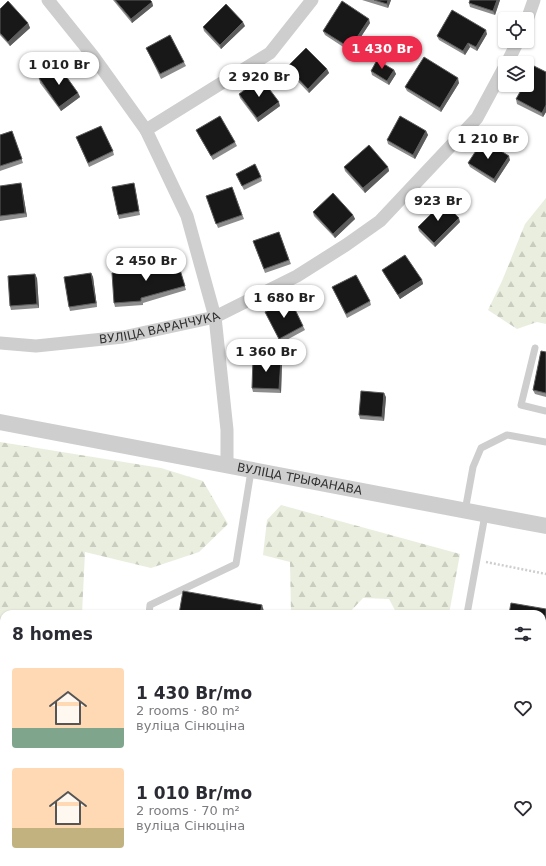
<!DOCTYPE html>
<meta charset="utf-8">
<style>
body{margin:0;font-family:"DejaVu Sans",sans-serif;background:#f7f7f7;color:#2b2b33;height:100vh;display:flex;flex-direction:column;font-size:15px;white-space:nowrap}
*{box-sizing:border-box;margin:0}
p{font-size:13px;color:#7c7c81}
.icon{flex:none;width:22px;height:22px;fill:none;stroke:currentColor;stroke-width:2;stroke-linecap:round;stroke-linejoin:round}
.map{position:relative;flex:1;overflow:hidden}
.side{position:absolute;left:0px;top:610px;width:546px;height:256px;display:flex;flex-direction:column;background:#fff;border-radius:12px 12px 0 0;box-shadow:0 1px 3px #0004}
.side>*{flex:none}
.fabs{position:absolute;left:498px;top:12px;display:grid;gap:8px}
.fabs a{display:grid;place-items:center;width:36px;height:36px;border-radius:4px;background:#fff;box-shadow:0 1px 3px #0004;font-size:20px}
.price{position:absolute;translate:-50% -34px;padding:0 9px;border-radius:14px;background:#fff;color:#222;font-size:13px;line-height:26px;filter:drop-shadow(0 1px 2px #0008)}
.price::after{content:'';position:absolute;left:50%;top:24px;width:12px;height:9px;margin-left:-6px;background:inherit;clip-path:polygon(0 0,100% 0,50% 100%)}
.price.on{background:#ee2c4d;color:#fff}
ul{padding:0;list-style:none}
li{display:flex;align-items:center;gap:12px;height:100px;padding:0 12px}
li span{display:grid;place-items:center;flex:none;width:112px;height:80px;border-radius:4px;color:#555}
li>.icon{margin-inline-start:auto}
span .icon{width:48px;height:48px;fill:#fffc;stroke-width:1}
li b{font-size:17px}
h2{display:flex;justify-content:space-between;align-items:center;height:48px;padding:0 12px;font-size:17px}
.map>svg:first-child{display:block}
</style>
<div class="map">
<svg width="546" height="866" viewBox="0 0 546 866">
<defs>
<pattern id="forest-firs" width="22" height="20" patternUnits="userSpaceOnUse"><rect width="22" height="20" fill="#e9eedf"/><path d="M5 1l3.5 6h-7zM16 11l3.5 6h-7z" fill="#c8cdc0"/></pattern>
</defs>
<rect width="100%" height="100%" fill="#fff"/>
<!-- forest -->
<path fill="url(#forest-firs)" d="M 546,198 L 546,324 L 537,322 L 517,329 L 488,310 L 502,281 L 525,224 Z
M 0,442 L 161,468 L 203,481 L 228,524 L 199,552 L 151,568 L 85,552 L 82,614 L 4,614 L 4,862 L 258,862 L 275,866 L 0,866 Z
M 281,505 L 460,554 L 449,614 L 397,614 L 389,599 L 363,598 L 350,612 L 351,614 L 291,614 L 290,562 L 263,555 L 267,520 Z"/>
<g fill="none" stroke-linecap="round" stroke-linejoin="round">
<!-- path -->
<path stroke="#cecece" stroke-width="2.5" stroke-dasharray="2 2" stroke-linecap="butt" d="M 486,562 L 546,574"/>
<!-- service -->
<path stroke="#cecece" stroke-width="7" d="M 535,348 L 521,405 L 546,411
M 465,511 L 473,467 L 481,448 L 507,435 L 546,442
M 149,614 L 150,605 L 236,564 L 251,471
M 467,614 L 485,515
M 542,699 L 546,696
M 358,862 L 377,866
M 419,866 L 420,862"/>
<!-- minor -->
<g stroke="#cecece" stroke-width="13">
<path d="M 48,0 L 93,56 L 146,130 L 187,216 L 215,317 L 227,430 L 227,466"/>
<path d="M 527,20 L 534,0"/>
<path d="M 507,63 L 518,41"/>
<path d="M 146,130 L 270,53 L 312,0"/>
<path id="s1" d="M 0,343 L 36,346 L 123,337 L 215,317 L 297,276 L 346,245 L 380,221 L 477,118 L 505,66"/>
</g>
<!-- tertiary -->
<path stroke="#cecece" stroke-width="16" id="s2" d="M 0,422 L 546,526"/>
</g>
<!-- wall -->
<path fill="#8c8c8c" d="M 113,0 L 150,0 L 152,2 L 153,6 L 132,23 Z
M 362,0 L 391,0 L 388,8 Z
M 470,0 L 500,0 L 495,15 L 470,7 L 469,3 Z
M 0,9 L 28,23 L 30,28 L 10,46 L 0,35 Z
M 370,23 L 351,52 L 325,35 L 323,31 Z
M 245,26 L 221,49 L 204,31 L 203,27 Z
M 487,34 L 477,51 L 470,47 L 465,55 L 439,40 L 437,36 Z
M 146,48 L 184,62 L 186,66 L 161,79 Z
M 287,67 L 327,69 L 329,73 L 309,93 L 288,71 Z
M 394,70 L 396,74 L 389,85 L 372,75 L 371,71 Z
M 546,72 L 546,112 L 543,117 L 517,104 L 516,99 Z
M 39,78 L 78,93 L 80,97 L 61,111 L 40,83 Z
M 459,83 L 441,112 L 407,91 L 405,87 Z
M 239,94 L 280,106 L 258,122 L 240,98 Z
M 196,130 L 235,142 L 237,146 L 213,160 L 198,134 Z
M 12,131 L 23,163 L 0,171 L 0,135 Z
M 426,131 L 428,135 L 415,159 L 388,144 L 387,140 Z
M 76,137 L 113,151 L 114,155 L 89,167 Z
M 510,160 L 495,183 L 470,167 L 468,163 Z
M 344,167 L 388,167 L 389,171 L 365,193 L 345,171 Z
M 236,174 L 261,177 L 262,181 L 244,190 Z
M 134,183 L 135,187 L 140,215 L 119,219 L 118,215 Z
M 0,186 L 22,187 L 27,217 L 0,221 Z
M 232,187 L 244,219 L 218,228 L 206,196 Z
M 313,212 L 353,215 L 355,219 L 335,238 L 314,216 Z
M 460,222 L 435,247 L 419,231 L 418,227 Z
M 279,232 L 291,264 L 265,273 L 253,241 Z
M 177,260 L 186,290 L 143,303 L 143,305 L 115,307 L 114,303 L 152,270 Z
M 382,270 L 422,280 L 423,284 L 400,299 L 384,274 Z
M 91,273 L 93,277 L 97,307 L 70,311 L 69,307 Z
M 37,278 L 39,308 L 11,310 L 10,306 Z
M 332,287 L 370,301 L 371,305 L 347,318 Z
M 265,312 L 303,326 L 305,330 L 281,343 Z
M 546,352 L 546,397 L 535,394 L 533,390 Z
M 281,359 L 282,363 L 281,393 L 253,392 L 252,388 Z
M 386,397 L 384,421 L 360,419 L 359,415 Z
M 546,609 L 546,659 L 542,659 L 542,614 Z
M 542,706 L 546,707 L 546,754 L 542,753 Z"/>
<!-- shaded-wall -->
<path fill="#5d5d5d" d="M 388,0 L 391,0 L 388,8 L 387,4 Z
M 497,0 L 500,0 L 495,15 L 493,11 Z
M 152,2 L 153,6 L 132,23 L 131,19 Z
M 369,19 L 370,23 L 351,52 L 350,48 Z
M 243,22 L 245,26 L 221,49 L 220,45 Z
M 28,23 L 30,28 L 10,46 L 8,42 Z
M 486,30 L 487,34 L 477,51 L 476,47 Z
M 468,43 L 470,47 L 465,55 L 463,51 Z
M 327,69 L 329,73 L 309,93 L 308,89 Z
M 394,70 L 396,74 L 389,85 L 387,81 Z
M 458,78 L 459,83 L 441,112 L 440,108 Z
M 78,93 L 80,97 L 61,111 L 59,107 Z
M 279,102 L 280,106 L 258,122 L 257,118 Z
M 546,105 L 546,112 L 543,117 L 542,113 Z
M 426,131 L 428,135 L 415,159 L 413,155 Z
M 509,156 L 510,160 L 495,183 L 494,179 Z
M 388,167 L 389,171 L 365,193 L 363,188 Z
M 21,183 L 22,187 L 27,217 L 25,213 Z
M 353,215 L 355,219 L 335,238 L 333,234 Z
M 459,218 L 460,222 L 435,247 L 434,243 Z
M 91,273 L 93,277 L 97,307 L 96,303 Z
M 35,274 L 37,278 L 39,308 L 37,304 Z
M 422,280 L 423,284 L 400,299 L 398,295 Z
M 281,359 L 282,363 L 281,393 L 279,389 Z
M 384,393 L 386,397 L 384,421 L 382,417 Z
M 262,605 L 265,614 L 260,614 Z"/>
<!-- building -->
<path fill="#181818" stroke="#5d5d5d" d="M 115,0 L 150,0 L 152,2 L 131,19 Z
M 374,0 L 388,0 L 387,4 Z
M 470,0 L 497,0 L 493,11 L 469,3 Z
M 8,1 L 28,23 L 8,42 L 0,33 L 0,9 Z
M 342,1 L 369,19 L 350,48 L 323,31 Z
M 226,4 L 243,22 L 220,45 L 203,27 Z
M 452,10 L 486,30 L 476,47 L 468,43 L 463,51 L 437,36 Z
M 170,35 L 184,62 L 160,74 L 146,48 Z
M 306,48 L 327,69 L 308,89 L 287,67 Z
M 424,57 L 458,78 L 440,108 L 405,87 Z
M 377,60 L 394,70 L 387,81 L 371,71 Z
M 58,65 L 78,93 L 59,107 L 39,78 Z
M 534,66 L 546,72 L 546,105 L 542,113 L 516,99 L 524,85 L 527,85 L 527,79 Z
M 261,78 L 279,102 L 257,118 L 239,94 Z
M 220,116 L 235,142 L 211,156 L 196,130 Z
M 400,116 L 426,131 L 413,155 L 387,140 Z
M 101,126 L 113,151 L 88,163 L 76,137 Z
M 12,131 L 22,159 L 0,166 L 0,135 Z
M 483,140 L 509,156 L 494,179 L 468,163 Z
M 369,145 L 388,167 L 363,188 L 344,167 Z
M 255,164 L 261,177 L 242,186 L 236,174 Z
M 21,183 L 25,213 L 0,216 L 0,186 Z
M 134,183 L 139,211 L 118,215 L 112,187 Z
M 232,187 L 242,215 L 216,224 L 206,196 Z
M 333,193 L 353,215 L 333,234 L 313,212 Z
M 443,202 L 459,218 L 434,243 L 418,227 Z
M 279,232 L 289,260 L 264,269 L 253,241 Z
M 405,255 L 422,280 L 398,295 L 382,270 Z
M 177,260 L 185,286 L 141,298 L 141,301 L 114,303 L 112,273 L 152,270 L 151,267 Z
M 91,273 L 96,303 L 69,307 L 64,277 Z
M 35,274 L 37,304 L 10,306 L 8,276 Z
M 356,275 L 370,301 L 346,314 L 332,287 Z
M 290,299 L 303,326 L 279,339 L 265,312 Z
M 541,351 L 546,352 L 546,393 L 533,390 Z
M 253,358 L 281,359 L 279,389 L 252,388 Z
M 361,391 L 384,393 L 382,417 L 359,415 Z
M 183,591 L 262,605 L 260,614 L 179,614 Z
M 511,603 L 546,609 L 546,640 L 542,639 L 542,614 L 509,614 Z
M 542,706 L 546,707 L 546,734 L 542,733 Z"/>
<g text-anchor="middle" dominant-baseline="central" stroke-width="4" stroke-linejoin="round" paint-order="stroke">
<!-- street labels -->
<g font-size="12" fill="#313131" stroke="#fff">
<text stroke="none"><textPath href="#s1" startOffset="161">ВУЛІЦА ВАРАНЧУКА</textPath></text>
<text stroke="none"><textPath href="#s2" startOffset="305">ВУЛІЦА ТРЫФАНАВА</textPath></text>
</g>
</g>
</svg>
<div class="fabs">
<a><svg class="icon" aria-label="locate" viewBox="0 0 24 24"><circle cx="12" cy="12" r="6"/><path d="M12 2v4M12 18v4M2 12h4M18 12h4"/></svg></a>
<a><svg class="icon" aria-label="layers" viewBox="0 0 24 24"><path d="M12 4l9 5-9 5-9-5zM3 14l9 5 9-5"/></svg></a>
</div>
<b class="price on" style="left:382px;top:70px">1 430 Br</b>
<b class="price" style="left:59px;top:86px">1 010 Br</b>
<b class="price" style="left:259px;top:98px">2 920 Br</b>
<b class="price" style="left:488px;top:160px">1 210 Br</b>
<b class="price" style="left:438px;top:222px">923 Br</b>
<b class="price" style="left:146px;top:282px">2 450 Br</b>
<b class="price" style="left:284px;top:319px">1 680 Br</b>
<b class="price" style="left:266px;top:373px">1 360 Br</b>
<section class="side">
<h2>8 homes<svg class="icon" aria-label="filters" viewBox="0 0 24 24"><path d="M4 7h16M4 17h16"/><circle cx="9" cy="7" r="2"/><circle cx="15" cy="17" r="2"/></svg></h2>
<ul>
<li><span style="background:linear-gradient(#ffd9b3 75%,#7fa58c 0)"><svg class="icon" aria-label="home" viewBox="0 0 24 24"><path d="M3 11l9-7 9 7M6 9v11h12V9"/></svg></span><div><b>1 430 Br/mo</b><p>2 rooms · 80 m²</p><p>вуліца Сінюціна</p></div><svg class="icon" aria-label="heart" viewBox="0 0 24 24"><path d="M12 20l-8-8c-3-5 5-10 8-4 3-6 11-1 8 4z"/></svg></li>
<li><span style="background:linear-gradient(#ffd9b3 75%,#c2b280 0)"><svg class="icon" aria-label="home" viewBox="0 0 24 24"><path d="M3 11l9-7 9 7M6 9v11h12V9"/></svg></span><div><b>1 010 Br/mo</b><p>2 rooms · 70 m²</p><p>вуліца Сінюціна</p></div><svg class="icon" aria-label="heart" viewBox="0 0 24 24"><path d="M12 20l-8-8c-3-5 5-10 8-4 3-6 11-1 8 4z"/></svg></li>
</ul>
</section>
</div>
